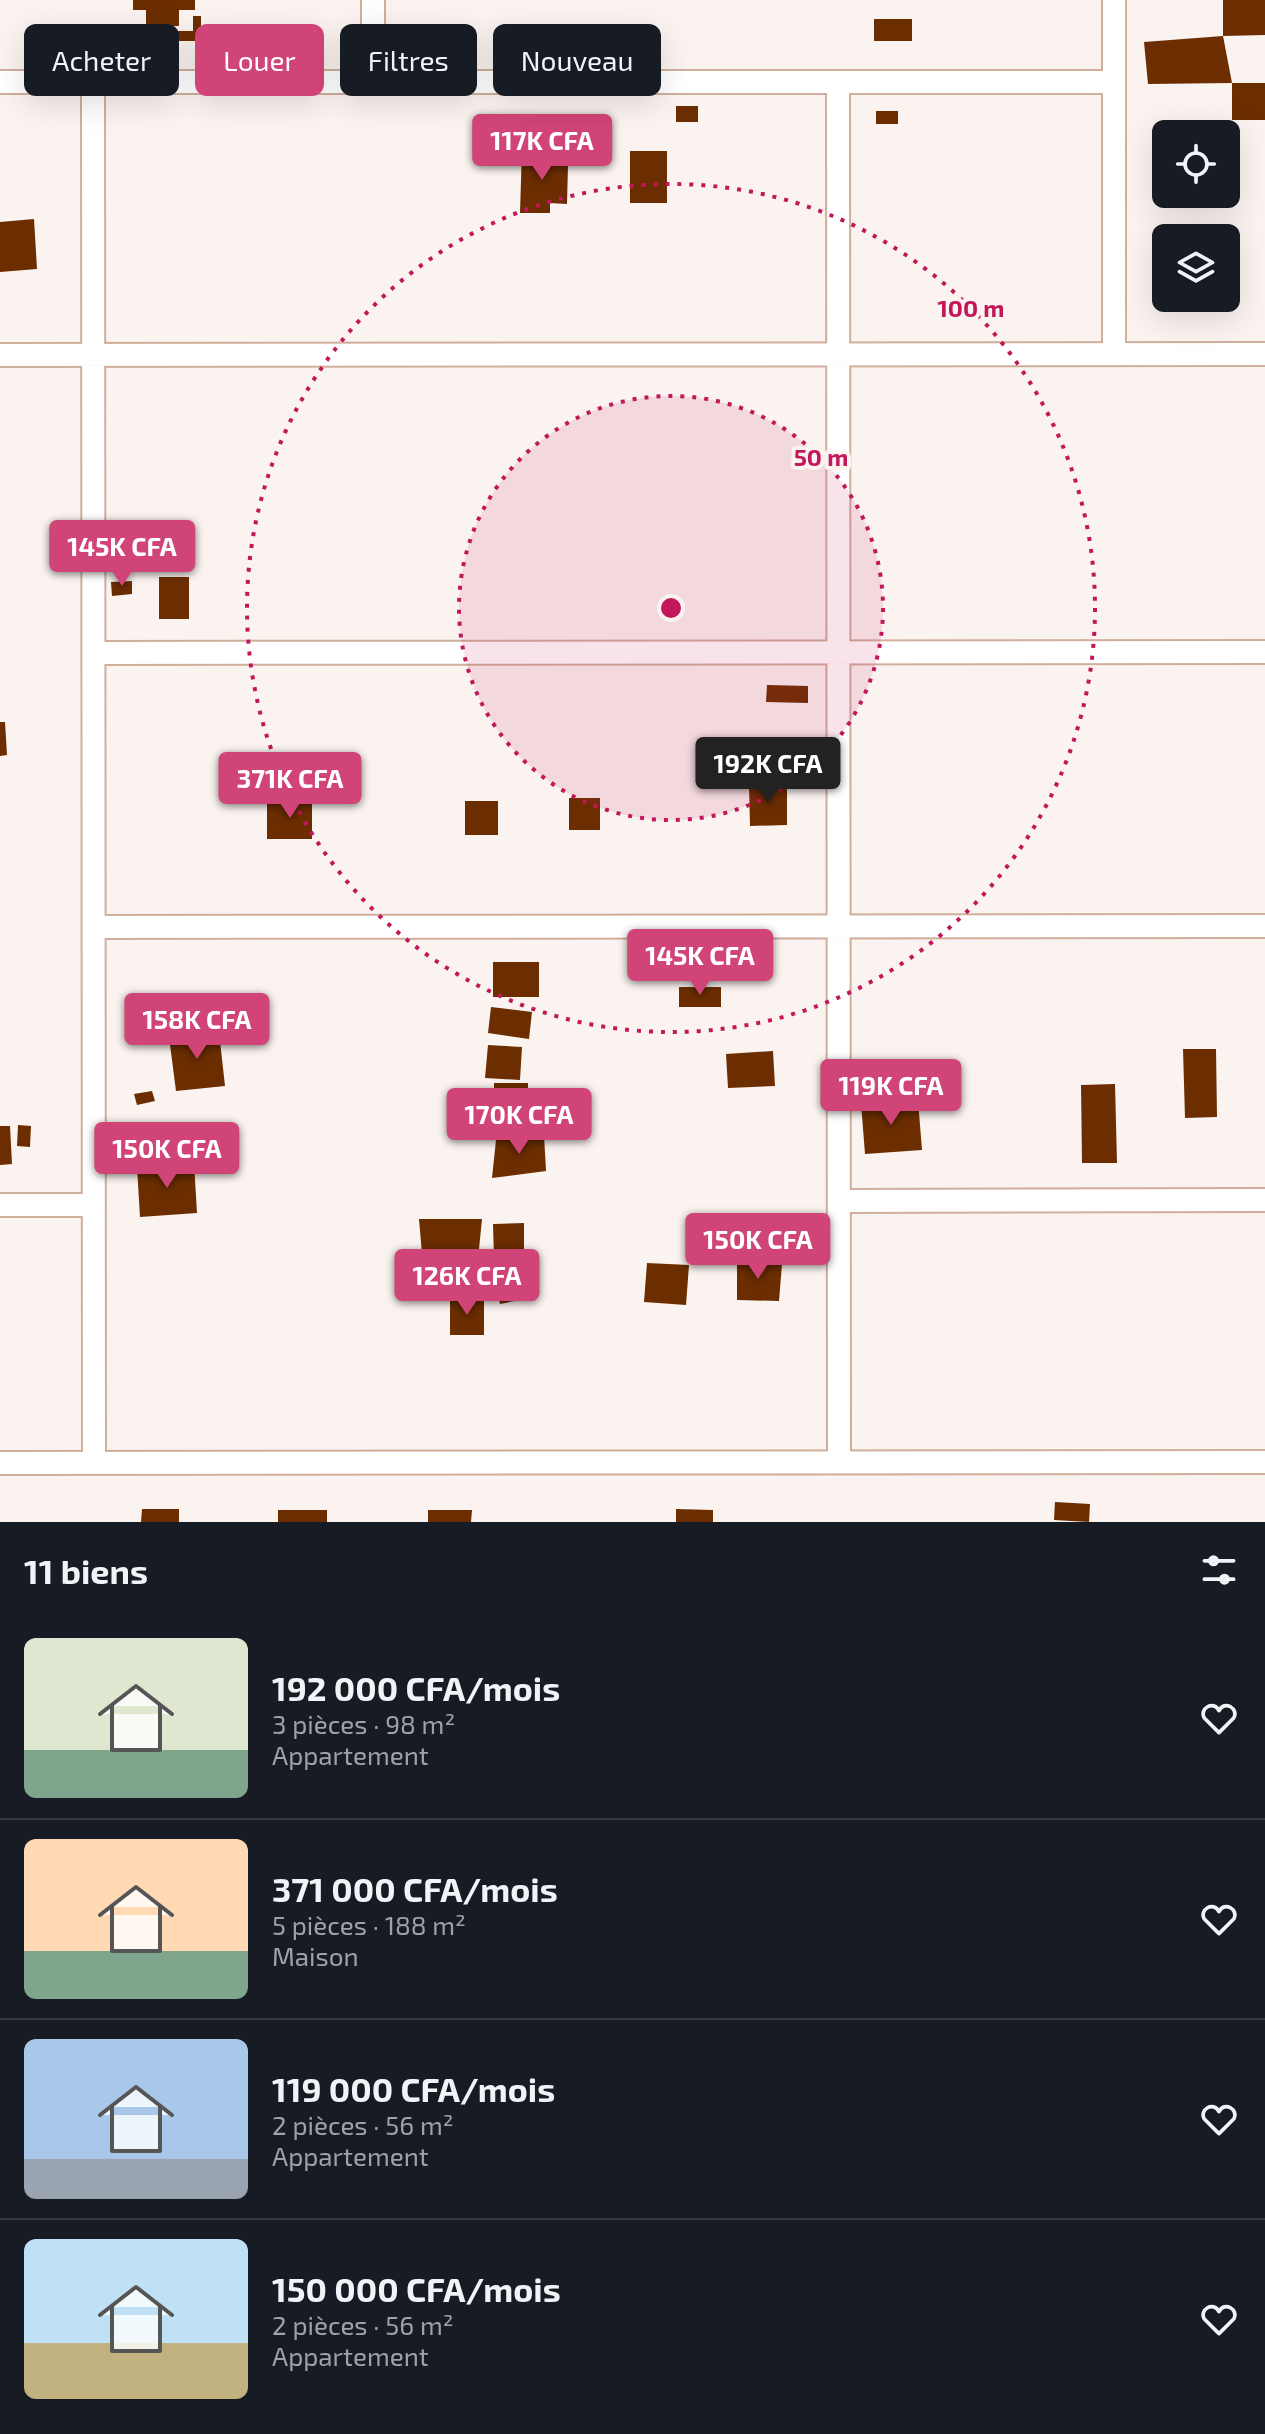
<!DOCTYPE html>
<html lang="fr">
<meta charset="utf-8">
<style>
body{margin:0;font-family:"Exo 2",sans-serif;background:#242831;color:#f1f3f6;height:100vh;display:flex;flex-direction:column;font-size:30px;white-space:nowrap}
*{box-sizing:border-box;margin:0}
p{font-size:26px;color:#9ea1a6}
.icon{flex:none;width:44px;height:44px;fill:none;stroke:currentColor;stroke-width:2;stroke-linecap:round;stroke-linejoin:round}
.map{position:relative;height:1522px;overflow:hidden}
.details{display:flex;flex-direction:column;background:#171b24;flex:1}
.details>*{flex:none}
.guide{position:absolute;left:24px;top:24px;width:800px;height:72px;display:flex;gap:16px}
.tools{position:absolute;left:1152px;top:120px;display:grid;gap:16px}
.tools a{display:grid;place-items:center;width:88px;height:88px;border-radius:12px;background:#171b24;box-shadow:0 8px 32px #0002;font-size:40px}
.price{position:absolute;translate:-50% -68px;padding:0 18px;border-radius:8px;background:#d14477;color:#fff;font-size:26px;line-height:52px;filter:drop-shadow(0 2px 4px #0008)}
.price::after{content:'';position:absolute;left:50%;top:48px;width:24px;height:18px;margin-left:-12px;background:inherit;clip-path:polygon(0 0,100% 0,50% 100%)}
.price.active{background:#222;color:#fff}
ul{padding:0;list-style:none}
li{display:flex;align-items:center;gap:24px;height:200px;padding:0 24px}
li+li{border-top:2px solid #363941}
li span{display:grid;place-items:center;flex:none;width:224px;height:160px;border-radius:12px;color:#555}
li>.icon{margin-inline-start:auto}
span .icon{width:96px;height:96px;fill:#fffc;stroke-width:1}
li b{font-size:34px}
h2{display:flex;justify-content:space-between;align-items:center;height:96px;padding:0 24px;font-size:34px}
.chip{padding:0 28px;border-radius:12px;background:#171b24;box-shadow:0 8px 32px #0002;font-size:28px;line-height:72px}
.chip.active{background:#d14477;color:#fff}
.map>svg:first-child{display:block}
</style>
<div class="map">
<svg width="1265" height="1522" viewBox="0 0 1265 1522">
<rect width="100%" height="100%" fill="#faf3ef"/>
<!-- building -->
<path fill="#6c2e00" d="M 133,0 L 195,0 L 195,10 L 179,10 L 179,26 L 146,26 L 146,10 L 133,10 Z
M 1223,0 L 1265,0 L 1265,35 L 1223,36 Z
M 193,16 L 201,16 L 201,41 L 172,41 L 172,31 L 193,31 Z
M 874,19 L 912,19 L 912,41 L 874,41 Z
M 137,27 L 165,28 L 164,41 L 136,40 Z
M 442,27 L 471,27 L 471,45 L 442,45 Z
M 1223,36 L 1232,83 L 1148,84 L 1144,42 Z
M 1232,83 L 1265,83 L 1265,120 L 1232,120 Z
M 676,106 L 698,106 L 698,122 L 676,122 Z
M 876,111 L 898,111 L 898,124 L 876,124 Z
M 1194,122 L 1230,122 L 1230,160 L 1226,160 L 1226,134 L 1194,134 Z
M 522,148 L 550,149 L 550,164 L 568,165 L 567,204 L 550,203 L 550,213 L 520,213 Z
M 630,151 L 667,151 L 667,203 L 630,203 Z
M 34,219 L 37,269 L 0,272 L 0,222 Z
M 159,577 L 189,577 L 189,619 L 159,619 Z
M 132,581 L 132,594 L 112,596 L 111,582 Z
M 767,685 L 808,686 L 808,703 L 766,702 Z
M 0,722 L 5,722 L 7,755 L 0,756 Z
M 787,784 L 787,825 L 750,826 L 749,785 Z
M 569,798 L 600,798 L 600,830 L 569,830 Z
M 267,800 L 312,800 L 312,839 L 267,839 Z
M 465,801 L 498,801 L 498,835 L 465,835 Z
M 493,962 L 539,962 L 539,997 L 493,997 Z
M 679,987 L 721,987 L 721,1007 L 679,1007 Z
M 491,1007 L 532,1012 L 529,1039 L 488,1033 Z
M 129,1027 L 141,1027 L 141,1040 L 129,1040 Z
M 219,1032 L 225,1086 L 176,1091 L 169,1037 Z
M 488,1045 L 522,1047 L 520,1080 L 485,1078 Z
M 1183,1049 L 1216,1049 L 1217,1117 L 1185,1118 Z
M 773,1051 L 775,1086 L 728,1088 L 726,1054 Z
M 494,1083 L 528,1083 L 528,1126 L 494,1126 Z
M 1115,1084 L 1117,1163 L 1082,1163 L 1081,1085 Z
M 152,1091 L 155,1101 L 137,1105 L 134,1094 Z
M 918,1100 L 922,1150 L 865,1154 L 861,1103 Z
M 18,1125 L 31,1126 L 30,1147 L 17,1146 Z
M 0,1126 L 10,1126 L 12,1164 L 0,1165 Z
M 544,1135 L 546,1171 L 492,1178 L 496,1140 Z
M 194,1163 L 197,1213 L 140,1217 L 137,1167 Z
M 419,1219 L 482,1219 L 479,1249 L 422,1254 Z
M 524,1223 L 524,1257 L 494,1258 L 493,1224 Z
M 737,1260 L 782,1264 L 779,1301 L 737,1300 Z
M 532,1261 L 539,1296 L 500,1304 L 493,1269 Z
M 647,1263 L 689,1265 L 686,1305 L 644,1302 Z
M 450,1299 L 484,1299 L 484,1335 L 450,1335 Z
M 1055,1502 L 1090,1504 L 1089,1522 L 1054,1520 Z
M 142,1509 L 179,1509 L 179,1522 L 141,1522 Z
M 676,1509 L 713,1510 L 713,1522 L 676,1522 Z
M 278,1510 L 327,1510 L 327,1522 L 278,1522 Z
M 428,1510 L 472,1510 L 471,1522 L 428,1522 Z"/>
<g fill="none" stroke-linecap="round" stroke-linejoin="round">
<defs>
<path id="minor" d="M 373,0 L 373,82
M 1114,0 L 1114,354
M 0,82 L 1114,82
M 93,82 L 94,1463
M 838,82 L 839,1462
M 0,355 L 1265,354
M 94,653 L 1265,652
M 94,927 L 1265,926
M 839,1201 L 1265,1200
M 0,1205 L 94,1205
M 0,1463 L 1265,1462"/>
</defs>
<!-- minor casing -->
<use href="#minor" stroke="#d0ae9c" stroke-width="26"/>
<!-- minor -->
<use href="#minor" stroke="#fff" stroke-width="22"/>
</g>
<!-- distance rings -->
<circle cx="671" cy="608" r="212" fill="#c2185b" fill-opacity=".12"/>
<g fill="none" stroke="#c2185b" stroke-width="4" stroke-dasharray="4 8">
<circle cx="671" cy="608" r="212"/>
<circle cx="671" cy="608" r="424"/>
</g>
<circle cx="671" cy="608" r="12" fill="#c2185b" stroke="#faf3ef" stroke-width="4"/>
<g font-size="24" text-anchor="middle" font-weight="bold" fill="#c2185b" stroke="#faf3ef" stroke-width="8" stroke-linejoin="round" paint-order="stroke">
<text x="971" y="317">100 m</text>
<text x="821" y="466">50 m</text>
</g>
</svg>
<div class="tools">
<a><svg class="icon" aria-label="locate" viewBox="0 0 24 24"><circle cx="12" cy="12" r="6"/><path d="M12 2v4M12 18v4M2 12h4M18 12h4"/></svg></a>
<a><svg class="icon" aria-label="layers" viewBox="0 0 24 24"><path d="M12 4l9 5-9 5-9-5zM3 14l9 5 9-5"/></svg></a>
</div>
<b class="price" style="left:542px;top:182px">117K CFA</b>
<b class="price" style="left:122px;top:588px">145K CFA</b>
<b class="price active" style="left:768px;top:805px">192K CFA</b>
<b class="price" style="left:290px;top:820px">371K CFA</b>
<b class="price" style="left:700px;top:997px">145K CFA</b>
<b class="price" style="left:197px;top:1061px">158K CFA</b>
<b class="price" style="left:891px;top:1127px">119K CFA</b>
<b class="price" style="left:519px;top:1156px">170K CFA</b>
<b class="price" style="left:167px;top:1190px">150K CFA</b>
<b class="price" style="left:758px;top:1281px">150K CFA</b>
<b class="price" style="left:467px;top:1317px">126K CFA</b>
<div class="guide">
<a class="chip">Acheter</a>
<a class="chip active">Louer</a>
<a class="chip">Filtres</a>
<a class="chip">Nouveau</a>
</div>
</div>
<section class="details">
<h2>11 biens<svg class="icon" aria-label="filters" viewBox="0 0 24 24"><path d="M4 7h16M4 17h16"/><circle cx="9" cy="7" r="2"/><circle cx="15" cy="17" r="2"/></svg></h2>
<ul>
<li><span style="background:linear-gradient(#dfe7d0 70%,#7fa58c 0)"><svg class="icon" aria-label="home" viewBox="0 0 24 24"><path d="M3 11l9-7 9 7M6 9v11h12V9"/></svg></span><div><b>192 000 CFA/mois</b><p>3 pièces · 98 m²</p><p>Appartement</p></div><svg class="icon" aria-label="heart" viewBox="0 0 24 24"><path d="M12 20l-8-8c-3-5 5-10 8-4 3-6 11-1 8 4z"/></svg></li>
<li><span style="background:linear-gradient(#ffd9b3 70%,#7fa58c 0)"><svg class="icon" aria-label="home" viewBox="0 0 24 24"><path d="M3 11l9-7 9 7M6 9v11h12V9"/></svg></span><div><b>371 000 CFA/mois</b><p>5 pièces · 188 m²</p><p>Maison</p></div><svg class="icon" aria-label="heart" viewBox="0 0 24 24"><path d="M12 20l-8-8c-3-5 5-10 8-4 3-6 11-1 8 4z"/></svg></li>
<li><span style="background:linear-gradient(#a9c7e8 75%,#9aa5b1 0)"><svg class="icon" aria-label="home" viewBox="0 0 24 24"><path d="M3 11l9-7 9 7M6 9v11h12V9"/></svg></span><div><b>119 000 CFA/mois</b><p>2 pièces · 56 m²</p><p>Appartement</p></div><svg class="icon" aria-label="heart" viewBox="0 0 24 24"><path d="M12 20l-8-8c-3-5 5-10 8-4 3-6 11-1 8 4z"/></svg></li>
<li><span style="background:linear-gradient(#bfe0f5 65%,#c2b280 0)"><svg class="icon" aria-label="home" viewBox="0 0 24 24"><path d="M3 11l9-7 9 7M6 9v11h12V9"/></svg></span><div><b>150 000 CFA/mois</b><p>2 pièces · 56 m²</p><p>Appartement</p></div><svg class="icon" aria-label="heart" viewBox="0 0 24 24"><path d="M12 20l-8-8c-3-5 5-10 8-4 3-6 11-1 8 4z"/></svg></li>
</ul>
</section>
